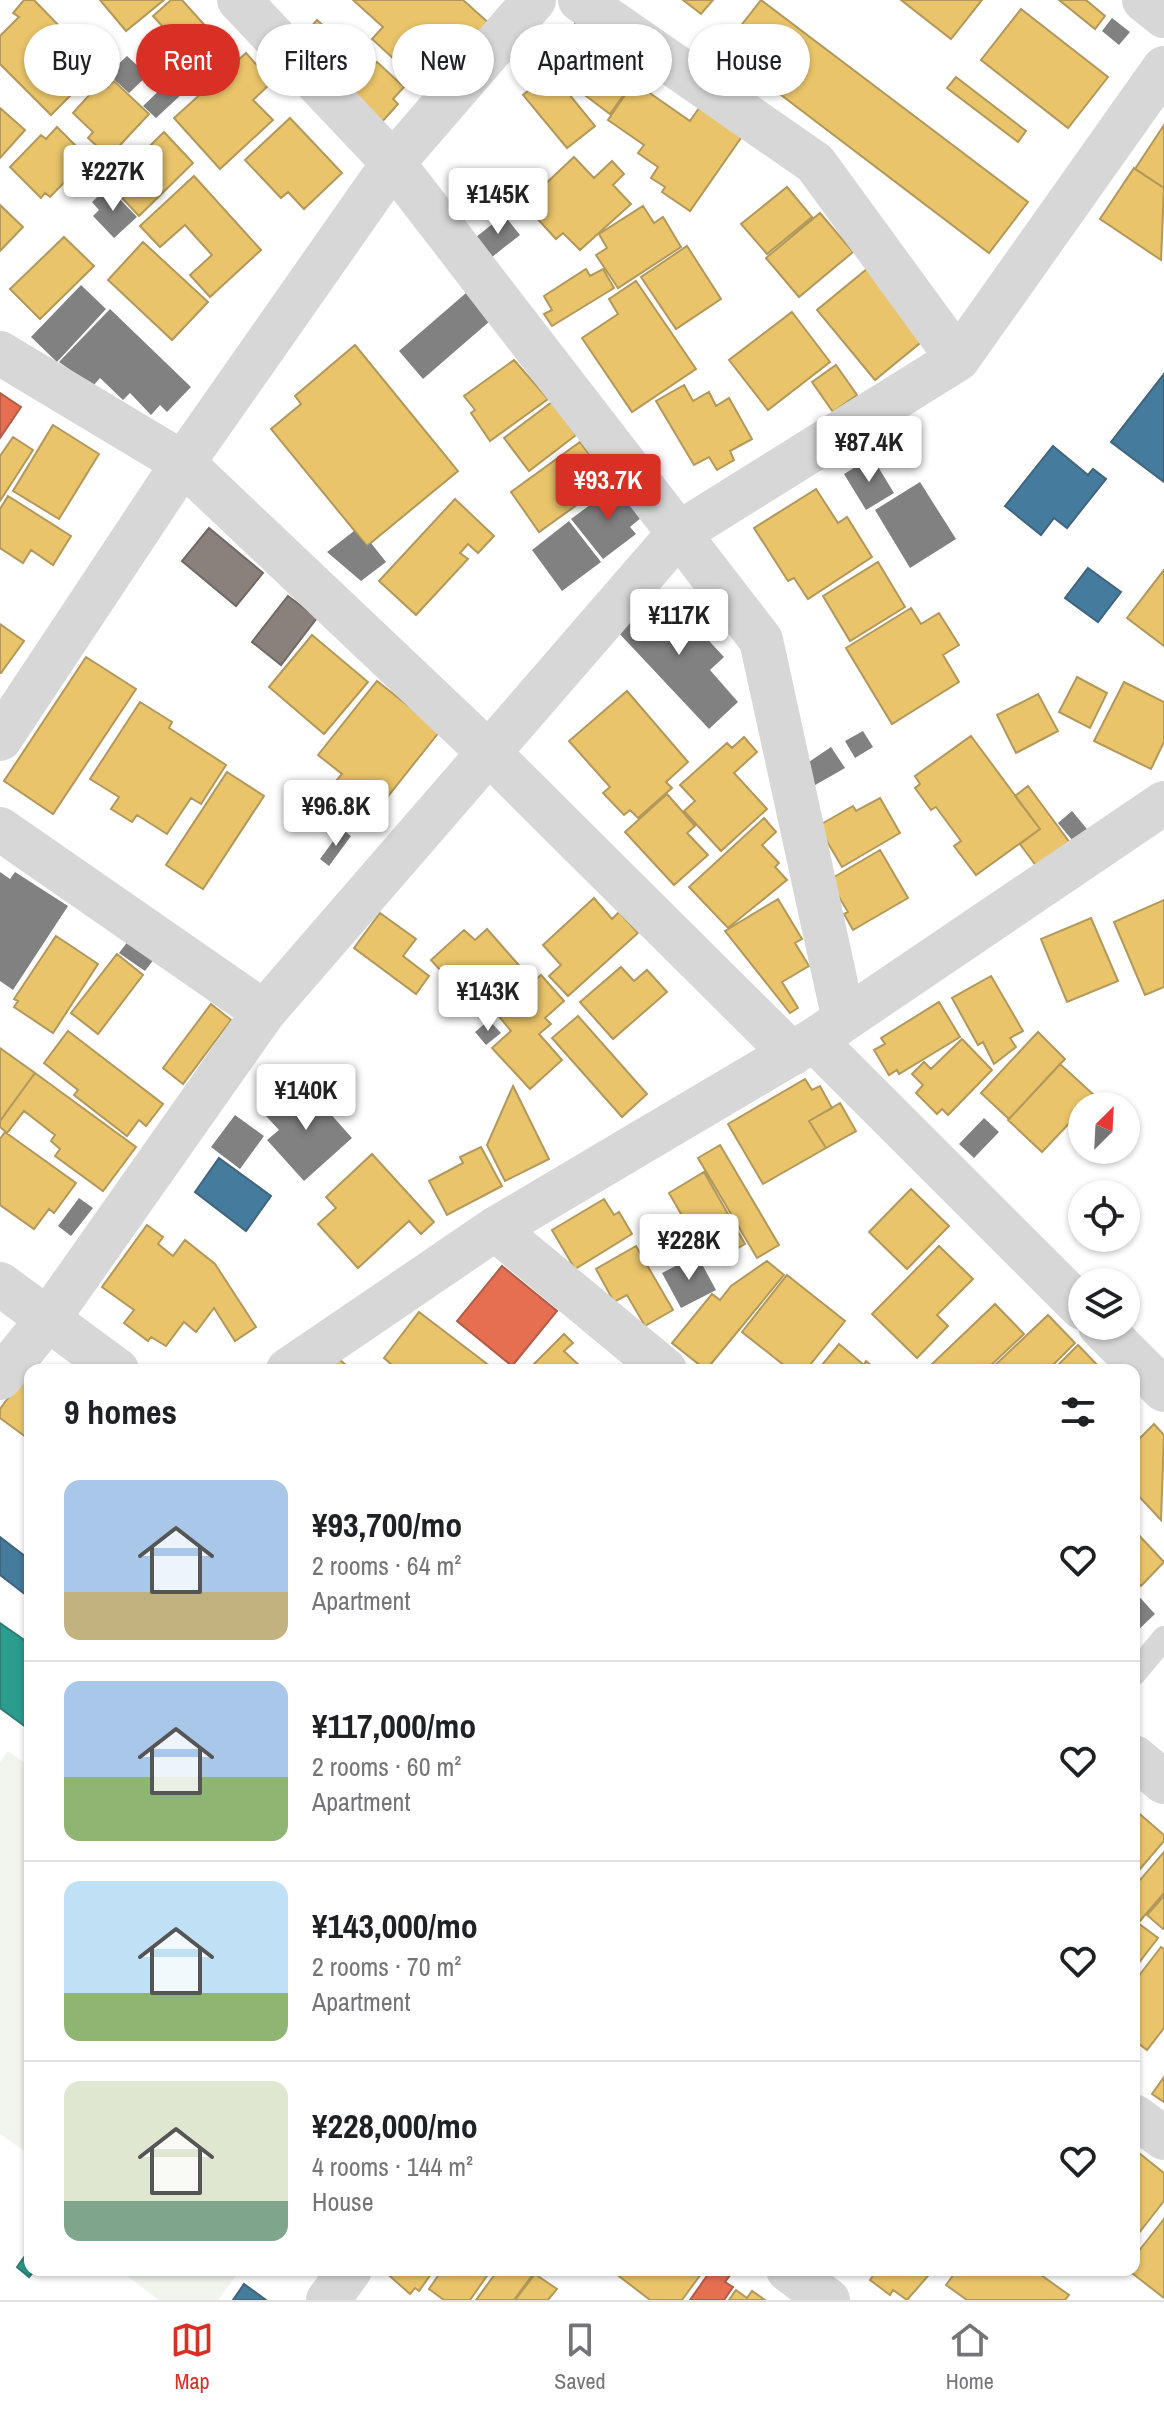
<!DOCTYPE html>
<meta charset="utf-8">
<style>
body{margin:0;font-family:"Archivo Narrow",sans-serif;background:#f6f6f6;color:#202124;height:100vh;display:flex;flex-direction:column;font-size:30px;white-space:nowrap}
*{box-sizing:border-box;margin:0}
p{font-size:26px;color:#757577}
.icon{flex:none;width:44px;height:44px;fill:none;stroke:currentColor;stroke-width:2;stroke-linecap:round;stroke-linejoin:round}
.map{position:relative;flex:1;overflow:hidden}
.drawer{position:absolute;left:24px;top:1364px;width:1116px;height:912px;display:flex;flex-direction:column;background:#fff;border-radius:16px;box-shadow:0 2px 6px #0004}
.drawer>*{flex:none}
.banner{position:absolute;left:24px;top:24px;width:1116px;height:72px;display:flex;gap:16px}
.needle{width:52px;rotate:24deg}
.buttons{position:absolute;left:1068px;top:1092px;display:grid;gap:16px}
.buttons a{display:grid;place-items:center;width:72px;height:72px;border-radius:50%;background:#fff;box-shadow:0 2px 6px #0004;font-size:40px}
.price{position:absolute;translate:-50% -68px;padding:0 18px;border-radius:8px;background:#fff;color:#222;font-size:26px;line-height:52px;filter:drop-shadow(0 2px 4px #0008)}
.price::after{content:'';position:absolute;left:50%;top:48px;width:24px;height:18px;margin-left:-12px;background:inherit;clip-path:polygon(0 0,100% 0,50% 100%)}
.price.current{background:#d93025;color:#fff}
ul{padding:0;list-style:none}
li{display:flex;align-items:center;gap:24px;height:200px;padding:0 40px}
li+li{border-top:2px solid #e0e0e0}
li span{display:grid;place-items:center;flex:none;width:224px;height:160px;border-radius:16px;color:#555}
li>.icon{margin-inline-start:auto}
span .icon{width:96px;height:96px;fill:#fffc;stroke-width:1}
li b{font-size:34px}
h2{display:flex;justify-content:space-between;align-items:center;height:96px;padding:0 40px;font-size:34px}
.chip{padding:0 28px;border-radius:36px;background:#fff;box-shadow:0 2px 6px #0004;font-size:28px;line-height:72px}
.chip.current{background:#d93025;color:#fff}
.tab-bar{display:flex;justify-content:space-around;align-items:center;height:112px;border-top:2px solid #e0e0e0;background:#fff;font-size:22px;color:#757577}
.tab-bar a{display:grid;justify-items:center;gap:4px}
.tab-bar .current{color:#d93025}
.map>svg:first-child{display:block}
</style>
<div class="map">
<svg width="1164" height="2300" viewBox="0 0 1164 2300">
<rect width="100%" height="100%" fill="#fff"/>
<!-- grass -->
<path fill="#f1f5ed" d="M 8,1751 L 30,1767 L 30,2155 L 0,2134 L 0,1762 Z
M 119,2270 L 240,2270 L 218,2300 L 159,2300 Z"/>
<!-- homes -->
<path fill="#e9c46a" stroke="#b2985a" stroke-width="2" d="M 24,0 L 34,0 L 99,67 L 51,115 L 0,64 L 0,36 L 19,17 L 13,13 Z
M 100,0 L 164,0 L 126,31 Z
M 171,0 L 182,0 L 209,30 L 185,51 L 153,16 Z
M 353,0 L 463,0 L 490,24 L 474,42 L 465,33 L 420,83 L 372,39 L 383,27 Z
M 683,0 L 713,0 L 701,14 Z
M 761,0 L 1028,202 L 989,253 L 722,50 Z
M 901,0 L 982,0 L 951,39 Z
M 1059,0 L 1086,0 L 1105,16 L 1095,29 Z
M 1021,9 L 1108,77 L 1068,128 L 981,60 Z
M 317,20 L 343,43 L 325,64 L 299,41 Z
M 575,24 L 640,72 L 610,114 L 545,65 Z
M 246,53 L 272,82 L 253,100 L 273,120 L 220,169 L 174,118 Z
M 377,62 L 404,87 L 393,99 L 398,104 L 381,123 L 348,95 Z
M 551,72 L 595,126 L 567,148 L 523,95 Z
M 956,77 L 1026,131 L 1018,142 L 947,88 Z
M 102,81 L 107,87 L 114,81 L 149,114 L 109,157 L 88,138 L 93,132 L 73,113 Z
M 634,82 L 690,121 L 699,108 L 743,135 L 690,211 L 662,192 L 665,187 L 651,178 L 658,167 L 638,153 L 644,145 L 608,120 Z
M 0,108 L 25,130 L 0,158 Z
M 290,118 L 342,173 L 304,209 L 288,192 L 281,198 L 245,160 Z
M 1164,125 L 1164,188 L 1135,169 Z
M 57,127 L 88,158 L 50,197 L 45,193 L 41,198 L 10,167 L 41,135 L 46,139 Z
M 164,132 L 193,163 L 139,216 L 110,185 Z
M 574,157 L 594,178 L 612,161 L 624,174 L 613,185 L 631,204 L 580,250 L 563,233 L 556,239 L 524,204 Z
M 1134,168 L 1164,188 L 1161,260 L 1100,219 Z
M 194,176 L 261,250 L 210,297 L 190,275 L 212,255 L 185,225 L 160,247 L 140,226 Z
M 787,187 L 812,217 L 767,254 L 741,224 Z
M 0,205 L 23,227 L 0,251 Z
M 643,206 L 654,223 L 663,217 L 681,247 L 618,288 L 596,255 L 607,248 L 599,234 Z
M 820,213 L 853,252 L 799,297 L 766,258 Z
M 64,237 L 94,266 L 40,319 L 10,289 Z
M 143,242 L 208,302 L 172,340 L 108,280 Z
M 687,246 L 721,299 L 676,329 L 641,277 Z
M 873,264 L 931,334 L 875,380 L 817,310 Z
M 586,269 L 590,276 L 603,269 L 614,288 L 552,326 L 544,314 L 552,310 L 544,296 Z
M 636,281 L 696,369 L 632,412 L 582,338 L 618,314 L 609,299 Z
M 792,312 L 830,362 L 768,410 L 729,360 Z
M 355,345 L 458,471 L 367,546 L 271,429 L 301,404 L 295,396 Z
M 514,360 L 548,399 L 490,441 L 471,413 L 475,410 L 464,396 Z
M 836,365 L 857,395 L 833,412 L 812,382 Z
M 684,385 L 693,401 L 709,392 L 716,406 L 729,398 L 752,439 L 730,451 L 734,460 L 717,470 L 709,457 L 694,465 L 656,401 Z
M 552,402 L 576,435 L 529,471 L 504,438 Z
M 53,425 L 99,454 L 59,519 L 13,491 Z
M 13,437 L 33,450 L 0,501 L 0,456 Z
M 580,442 L 609,482 L 539,532 L 511,492 Z
M 816,489 L 838,523 L 847,517 L 872,557 L 808,599 L 794,578 L 788,581 L 754,528 Z
M 8,496 L 71,536 L 53,565 L 31,550 L 23,563 L 0,548 L 0,509 Z
M 455,499 L 494,536 L 478,553 L 468,544 L 460,553 L 468,559 L 416,615 L 379,581 Z
M 878,562 L 905,607 L 850,641 L 823,596 Z
M 1164,570 L 1164,646 L 1127,618 Z
M 911,608 L 921,624 L 939,613 L 959,645 L 943,655 L 959,682 L 892,724 L 846,648 Z
M 0,624 L 24,641 L 1,673 L 0,673 Z
M 312,635 L 368,682 L 324,734 L 269,687 Z
M 86,657 L 136,689 L 53,814 L 4,781 Z
M 1077,677 L 1107,693 L 1090,728 L 1059,712 Z
M 377,681 L 440,731 L 381,805 L 373,798 L 367,805 L 336,781 L 342,774 L 318,755 Z
M 1124,682 L 1164,702 L 1164,742 L 1151,769 L 1094,741 Z
M 627,691 L 688,762 L 666,782 L 672,788 L 638,818 L 630,810 L 624,815 L 603,793 L 610,787 L 569,741 Z
M 1038,694 L 1058,731 L 1016,753 L 997,715 Z
M 140,702 L 172,722 L 169,728 L 226,765 L 201,804 L 191,798 L 167,834 L 137,815 L 132,822 L 111,809 L 119,797 L 90,779 Z
M 971,736 L 1040,829 L 976,875 L 954,846 L 961,841 L 936,807 L 931,810 L 915,788 L 920,784 L 915,776 Z
M 744,737 L 757,752 L 734,773 L 767,809 L 721,851 L 684,811 L 695,801 L 680,785 L 727,743 L 732,748 Z
M 227,772 L 264,796 L 203,889 L 166,865 Z
M 1028,786 L 1073,847 L 1040,871 L 1020,844 L 1040,829 L 1015,796 Z
M 667,794 L 695,826 L 687,833 L 708,855 L 674,885 L 625,832 Z
M 880,798 L 900,833 L 842,867 L 818,826 L 853,806 L 856,811 Z
M 764,818 L 776,832 L 762,845 L 779,863 L 775,867 L 787,880 L 728,928 L 689,887 Z
M 880,850 L 908,898 L 853,930 L 844,914 L 848,912 L 829,880 Z
M 594,898 L 612,919 L 619,912 L 638,933 L 568,996 L 549,976 L 561,965 L 543,945 Z
M 778,899 L 802,939 L 795,943 L 809,966 L 782,982 L 798,1008 L 790,1013 L 725,931 Z
M 1164,900 L 1164,987 L 1145,995 L 1114,922 Z
M 380,913 L 416,939 L 403,956 L 429,976 L 416,994 L 354,948 Z
M 1091,918 L 1118,981 L 1067,1002 L 1041,939 Z
M 487,929 L 531,979 L 486,1020 L 431,960 L 464,930 L 475,940 Z
M 56,936 L 98,964 L 53,1033 L 14,1007 L 18,1001 L 14,999 Z
M 117,954 L 143,975 L 98,1034 L 71,1013 Z
M 621,967 L 634,981 L 647,970 L 667,992 L 613,1039 L 580,1002 Z
M 541,975 L 564,1001 L 545,1018 L 551,1024 L 539,1034 L 562,1060 L 530,1089 L 492,1048 L 511,1031 L 497,1014 Z
M 991,976 L 1023,1031 L 1010,1038 L 1016,1047 L 994,1064 L 983,1042 L 978,1045 L 952,998 Z
M 939,1002 L 960,1037 L 899,1074 L 897,1070 L 889,1075 L 874,1050 L 885,1044 L 881,1038 Z
M 211,1004 L 231,1020 L 183,1084 L 163,1068 Z
M 578,1016 L 647,1094 L 622,1117 L 552,1038 Z
M 68,1031 L 163,1104 L 146,1126 L 139,1120 L 127,1136 L 74,1095 L 78,1090 L 44,1063 Z
M 1038,1032 L 1065,1059 L 1009,1119 L 981,1093 Z
M 962,1039 L 992,1070 L 948,1115 L 942,1109 L 937,1114 L 916,1093 L 923,1085 L 912,1074 L 924,1062 L 931,1069 Z
M 0,1048 L 35,1073 L 0,1121 Z
M 1060,1064 L 1095,1096 L 1042,1152 L 1008,1120 Z
M 35,1073 L 136,1147 L 103,1191 L 55,1156 L 60,1149 L 51,1141 L 55,1135 L 24,1111 L 7,1133 L 0,1127 L 0,1121 Z
M 805,1079 L 812,1090 L 820,1086 L 832,1108 L 809,1121 L 826,1148 L 763,1184 L 728,1124 Z
M 513,1086 L 549,1159 L 505,1181 L 487,1145 Z
M 840,1103 L 856,1131 L 826,1148 L 809,1121 Z
M 5,1132 L 76,1183 L 54,1213 L 49,1209 L 34,1229 L 0,1205 L 0,1139 Z
M 720,1145 L 779,1245 L 757,1258 L 698,1158 Z
M 481,1147 L 502,1186 L 447,1215 L 429,1181 L 463,1163 L 460,1157 Z
M 372,1154 L 434,1222 L 421,1234 L 409,1221 L 358,1268 L 318,1224 L 336,1208 L 326,1197 Z
M 704,1172 L 745,1244 L 710,1264 L 669,1193 Z
M 911,1189 L 949,1226 L 907,1269 L 869,1232 Z
M 604,1199 L 614,1215 L 619,1212 L 632,1234 L 575,1269 L 552,1230 Z
M 147,1225 L 163,1237 L 158,1244 L 173,1256 L 185,1240 L 215,1264 L 256,1327 L 235,1341 L 214,1308 L 196,1332 L 184,1322 L 166,1346 L 151,1337 L 148,1341 L 124,1323 L 134,1310 L 102,1287 Z
M 636,1246 L 673,1310 L 645,1326 L 627,1295 L 614,1302 L 596,1269 Z
M 939,1246 L 973,1279 L 937,1315 L 948,1326 L 917,1358 L 872,1314 Z
M 767,1261 L 784,1275 L 706,1370 L 672,1343 L 712,1294 L 720,1300 L 731,1286 Z
M 787,1275 L 845,1321 L 806,1370 L 790,1370 L 742,1332 Z
M 995,1304 L 1024,1334 L 986,1370 L 934,1370 L 930,1366 Z
M 419,1312 L 495,1370 L 386,1370 L 391,1364 L 384,1358 Z
M 1048,1315 L 1075,1343 L 1048,1370 L 990,1370 Z
M 564,1334 L 573,1343 L 564,1351 L 584,1370 L 528,1370 Z
M 839,1344 L 864,1365 L 866,1361 L 877,1370 L 818,1370 Z
M 1078,1345 L 1102,1370 L 1053,1370 Z
M 334,1355 L 352,1370 L 321,1370 Z
M 23,1378 L 30,1379 L 30,1440 L 0,1418 L 0,1409 Z
M 1154,1424 L 1164,1435 L 1161,1520 L 1134,1491 L 1134,1444 Z
M 1134,1530 L 1164,1562 L 1141,1586 L 1134,1579 Z
M 1134,1809 L 1164,1835 L 1164,1841 L 1134,1876 Z
M 1164,1852 L 1164,1893 L 1140,1921 L 1134,1916 L 1134,1887 Z
M 1164,1896 L 1164,1928 L 1163,1929 L 1147,1915 Z
M 1134,1920 L 1158,1938 L 1134,1969 Z
M 1161,1947 L 1164,1949 L 1164,2028 L 1147,2050 L 1134,2040 L 1134,1982 Z
M 1164,2077 L 1164,2102 L 1152,2094 Z
M 1134,2149 L 1164,2173 L 1164,2201 L 1135,2238 Z
M 1164,2219 L 1164,2298 L 1128,2270 L 1134,2270 L 1134,2257 Z
M 383,2270 L 434,2270 L 419,2291 L 415,2288 L 410,2294 Z
M 442,2270 L 491,2270 L 470,2300 L 444,2300 L 429,2289 Z
M 498,2270 L 536,2270 L 514,2300 L 476,2300 Z
M 611,2270 L 704,2270 L 682,2300 L 650,2300 Z
M 877,2270 L 925,2270 L 923,2272 L 928,2276 L 907,2300 L 893,2290 L 890,2295 L 870,2280 Z
M 957,2270 L 1034,2270 L 1069,2295 L 1065,2300 L 967,2300 L 946,2285 Z
M 535,2274 L 557,2289 L 548,2300 L 515,2300 Z
M 736,2290 L 747,2298 L 752,2291 L 765,2300 L 729,2300 Z"/>
<!-- shops -->
<path fill="#e76f51" stroke="#b15d48" stroke-width="2" d="M 0,393 L 21,407 L 0,438 Z
M 502,1266 L 557,1311 L 512,1366 L 457,1321 Z
M 711,2270 L 734,2270 L 725,2282 L 733,2287 L 724,2300 L 690,2300 Z"/>
<!-- schools -->
<path fill="#2a9d8f" stroke="#2d7d73" stroke-width="2" d="M 0,1623 L 30,1644 L 30,1730 L 0,1708 Z
M 30,2249 L 30,2270 L 35,2270 L 29,2277 L 17,2267 Z"/>
<!-- public -->
<path fill="#457b9d" stroke="#40657d" stroke-width="2" d="M 1164,374 L 1164,482 L 1111,442 Z
M 1053,446 L 1088,475 L 1093,469 L 1106,479 L 1067,528 L 1054,518 L 1041,535 L 1005,506 Z
M 1088,568 L 1121,592 L 1098,622 L 1065,598 Z
M 219,1158 L 271,1196 L 246,1231 L 195,1192 Z
M 0,1537 L 30,1560 L 30,1598 L 0,1575 Z
M 244,2284 L 266,2300 L 233,2300 Z"/>
<!-- industry -->
<path fill="#8a817c" stroke="#706a66" stroke-width="2" d="M 209,528 L 263,573 L 236,606 L 182,561 Z
M 288,596 L 317,618 L 281,665 L 252,642 Z"/>
<!-- building -->
<path fill="#818181" d="M 1112,18 L 1130,32 L 1119,45 L 1102,31 Z
M 127,56 L 148,75 L 129,93 L 108,74 Z
M 170,80 L 183,93 L 156,118 L 143,106 Z
M 108,187 L 137,217 L 114,238 L 93,216 L 99,210 L 92,202 Z
M 504,215 L 520,235 L 492,257 L 476,237 Z
M 81,285 L 106,309 L 57,362 L 31,337 Z
M 466,293 L 490,321 L 423,379 L 399,351 Z
M 110,309 L 191,387 L 167,412 L 160,405 L 151,415 L 130,393 L 123,400 L 100,378 L 93,386 L 59,362 Z
M 872,457 L 894,493 L 866,510 L 844,474 Z
M 920,482 L 956,539 L 910,568 L 875,510 Z
M 617,485 L 642,517 L 630,527 L 636,534 L 603,559 L 571,519 Z
M 569,521 L 601,562 L 562,591 L 532,550 Z
M 354,531 L 367,546 L 371,543 L 386,562 L 361,581 L 327,552 Z
M 661,589 L 724,657 L 710,670 L 738,702 L 709,729 L 616,630 Z
M 863,731 L 873,747 L 855,758 L 845,741 Z
M 831,747 L 845,768 L 810,788 L 803,766 Z
M 1072,811 L 1097,841 L 1082,852 L 1058,823 Z
M 342,829 L 351,836 L 329,866 L 320,859 Z
M 0,872 L 10,879 L 15,872 L 68,906 L 13,990 L 0,981 Z
M 132,936 L 157,955 L 145,971 L 119,953 Z
M 489,1020 L 501,1033 L 486,1045 L 475,1032 Z
M 303,1083 L 352,1138 L 304,1181 L 267,1140 L 279,1130 L 266,1116 Z
M 235,1115 L 264,1136 L 240,1169 L 211,1147 Z
M 984,1118 L 999,1132 L 974,1158 L 959,1144 Z
M 79,1198 L 93,1208 L 71,1236 L 58,1226 Z
M 697,1255 L 716,1290 L 681,1308 L 662,1273 Z
M 1134,1591 L 1155,1614 L 1136,1632 L 1134,1630 Z"/>
<g fill="none" stroke-linecap="round" stroke-linejoin="round">
<!-- service -->
<path stroke="#d7d7d7" stroke-width="24" d="M 1134,1674 L 1164,1638"/>
<!-- minor -->
<path stroke="#d7d7d7" stroke-width="44" d="M 239,0 L 393,163 L 761,640 L 844,1020
M 580,0 L 815,163 L 958,359
M 1144,0 L 1164,16
M 0,353 L 183,463 L 488,752 L 792,1054
M 0,739 L 183,463 L 393,163 L 534,0
M 0,829 L 264,1012
M 814,1040 L 1082,1308
M 495,1229 L 665,1370
M 0,1284 L 117,1370
M 1100,1326 L 1164,1390
M 288,1370 L 495,1229 L 814,1040 L 1164,803
M 0,1378 L 48,1319 L 264,1012 L 679,533 L 958,359 L 1164,68
M 1134,1757 L 1164,1782
M 1134,2116 L 1164,2138
M 788,2270 L 828,2300
M 328,2300 L 350,2270"/>
</g>
</svg>
<div class="buttons">
<a><svg class="needle" viewBox="-14 -14 28 28"><path d="M0-13l5 13h-10z" fill="#e53935"/><path d="M0 13l5-13h-10z" fill="#757577"/></svg></a>
<a><svg class="icon" aria-label="locate" viewBox="0 0 24 24"><circle cx="12" cy="12" r="6"/><path d="M12 2v4M12 18v4M2 12h4M18 12h4"/></svg></a>
<a><svg class="icon" aria-label="layers" viewBox="0 0 24 24"><path d="M12 4l9 5-9 5-9-5zM3 14l9 5 9-5"/></svg></a>
</div>
<b class="price" style="left:113px;top:213px">¥227K</b>
<b class="price" style="left:498px;top:236px">¥145K</b>
<b class="price" style="left:869px;top:484px">¥87.4K</b>
<b class="price current" style="left:608px;top:522px">¥93.7K</b>
<b class="price" style="left:679px;top:657px">¥117K</b>
<b class="price" style="left:336px;top:848px">¥96.8K</b>
<b class="price" style="left:488px;top:1033px">¥143K</b>
<b class="price" style="left:306px;top:1132px">¥140K</b>
<b class="price" style="left:689px;top:1282px">¥228K</b>
<div class="banner">
<a class="chip">Buy</a>
<a class="chip current">Rent</a>
<a class="chip">Filters</a>
<a class="chip">New</a>
<a class="chip">Apartment</a>
<a class="chip">House</a>
</div>
<section class="drawer">
<h2>9 homes<svg class="icon" aria-label="filters" viewBox="0 0 24 24"><path d="M4 7h16M4 17h16"/><circle cx="9" cy="7" r="2"/><circle cx="15" cy="17" r="2"/></svg></h2>
<ul>
<li><span style="background:linear-gradient(#a9c7e8 70%,#c2b280 0)"><svg class="icon" aria-label="home" viewBox="0 0 24 24"><path d="M3 11l9-7 9 7M6 9v11h12V9"/></svg></span><div><b>¥93,700/mo</b><p>2 rooms · 64 m²</p><p>Apartment</p></div><svg class="icon" aria-label="heart" viewBox="0 0 24 24"><path d="M12 20l-8-8c-3-5 5-10 8-4 3-6 11-1 8 4z"/></svg></li>
<li><span style="background:linear-gradient(#a9c7e8 60%,#8fb573 0)"><svg class="icon" aria-label="home" viewBox="0 0 24 24"><path d="M3 11l9-7 9 7M6 9v11h12V9"/></svg></span><div><b>¥117,000/mo</b><p>2 rooms · 60 m²</p><p>Apartment</p></div><svg class="icon" aria-label="heart" viewBox="0 0 24 24"><path d="M12 20l-8-8c-3-5 5-10 8-4 3-6 11-1 8 4z"/></svg></li>
<li><span style="background:linear-gradient(#bfe0f5 70%,#8fb573 0)"><svg class="icon" aria-label="home" viewBox="0 0 24 24"><path d="M3 11l9-7 9 7M6 9v11h12V9"/></svg></span><div><b>¥143,000/mo</b><p>2 rooms · 70 m²</p><p>Apartment</p></div><svg class="icon" aria-label="heart" viewBox="0 0 24 24"><path d="M12 20l-8-8c-3-5 5-10 8-4 3-6 11-1 8 4z"/></svg></li>
<li><span style="background:linear-gradient(#dfe7d0 75%,#7fa58c 0)"><svg class="icon" aria-label="home" viewBox="0 0 24 24"><path d="M3 11l9-7 9 7M6 9v11h12V9"/></svg></span><div><b>¥228,000/mo</b><p>4 rooms · 144 m²</p><p>House</p></div><svg class="icon" aria-label="heart" viewBox="0 0 24 24"><path d="M12 20l-8-8c-3-5 5-10 8-4 3-6 11-1 8 4z"/></svg></li>
</ul>
</section>
</div>
<nav class="tab-bar">
<a class="current"><svg class="icon" aria-label="map" viewBox="0 0 24 24"><path d="M3 6l6-2 6 2 6-2v14l-6 2-6-2-6 2zM9 4v14M15 6v14"/></svg>Map</a>
<a><svg class="icon" aria-label="saved" viewBox="0 0 24 24"><path d="M7 4h10v16l-5-4-5 4z"/></svg>Saved</a>
<a><svg class="icon" aria-label="home" viewBox="0 0 24 24"><path d="M3 11l9-7 9 7M6 9v11h12V9"/></svg>Home</a>
</nav>
